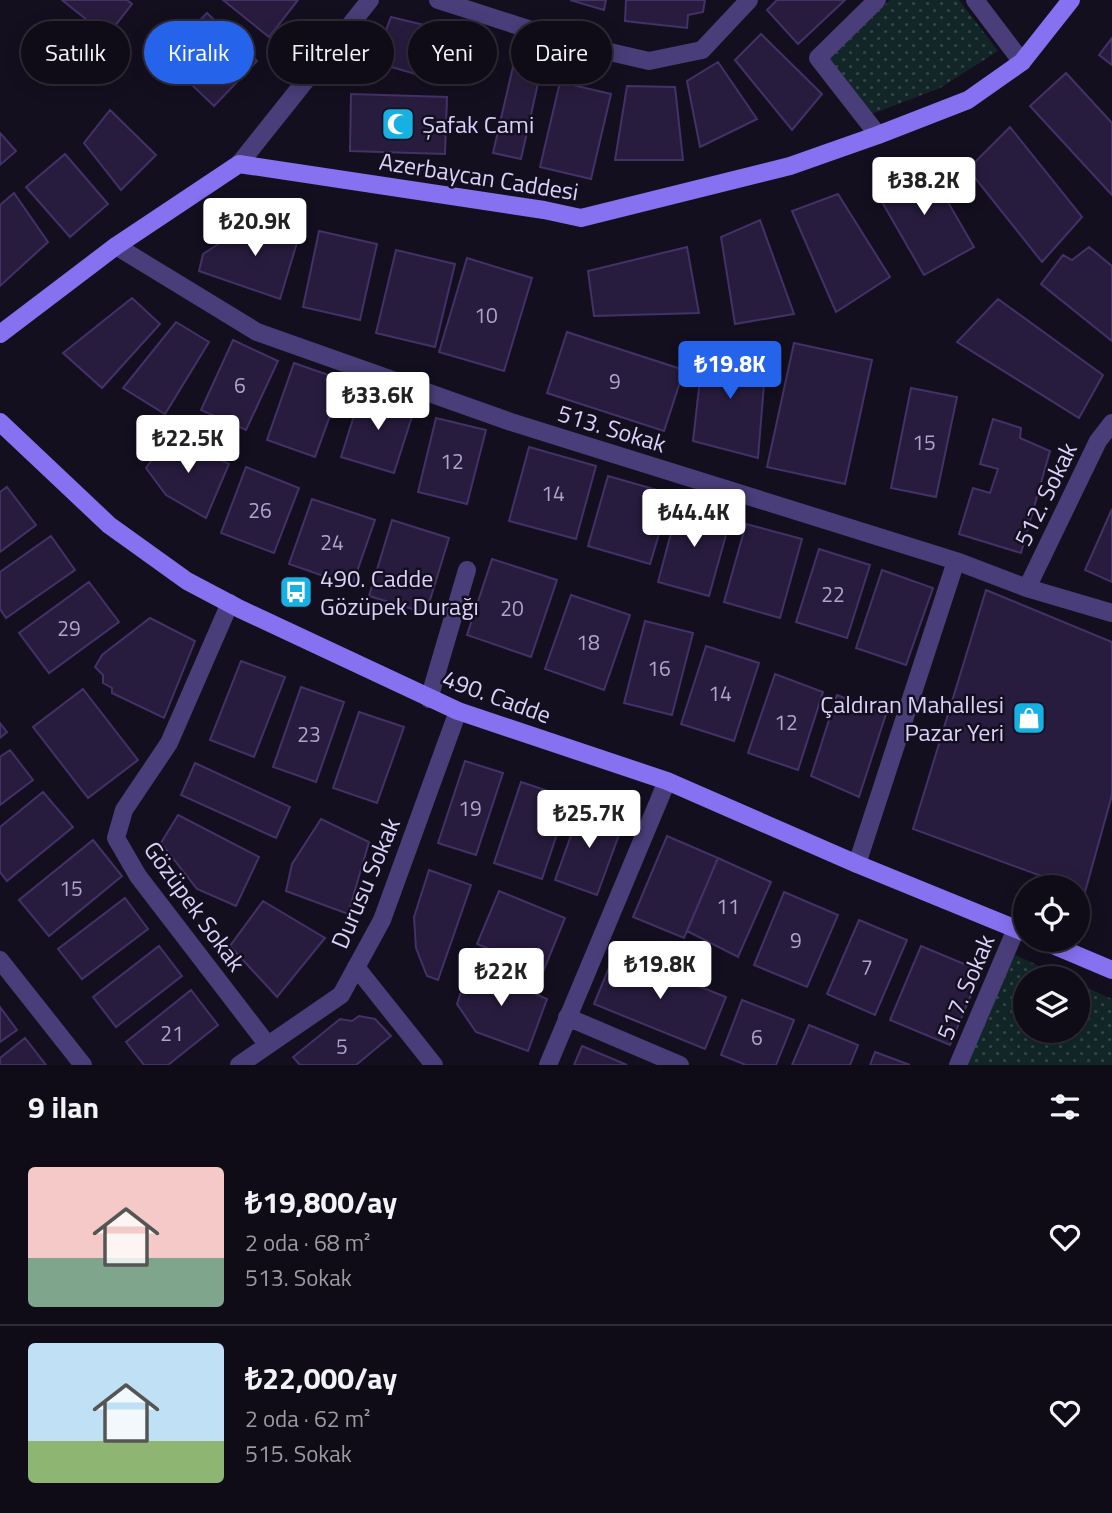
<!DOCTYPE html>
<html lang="tr">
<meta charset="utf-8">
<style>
body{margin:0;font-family:"Titillium Web",sans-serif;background:#1d1924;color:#f1f3f6;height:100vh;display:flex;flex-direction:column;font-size:26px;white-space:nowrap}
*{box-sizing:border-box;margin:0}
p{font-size:23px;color:#9b9ba1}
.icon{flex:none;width:38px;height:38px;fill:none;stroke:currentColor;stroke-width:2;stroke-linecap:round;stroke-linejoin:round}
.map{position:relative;height:1065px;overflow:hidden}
.details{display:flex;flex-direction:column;background:#0f0b17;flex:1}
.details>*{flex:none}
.hud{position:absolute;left:21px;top:21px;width:700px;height:63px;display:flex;gap:14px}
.tools{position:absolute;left:1013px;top:875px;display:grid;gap:14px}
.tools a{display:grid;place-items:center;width:77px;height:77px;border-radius:50%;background:#0f0b17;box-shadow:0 4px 18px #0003,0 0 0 2px #2f2b36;font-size:35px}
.price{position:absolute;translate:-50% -60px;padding:0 16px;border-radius:7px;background:#fff;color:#222;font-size:23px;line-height:46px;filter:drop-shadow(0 2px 4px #0008)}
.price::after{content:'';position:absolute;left:50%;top:42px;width:21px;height:16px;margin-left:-10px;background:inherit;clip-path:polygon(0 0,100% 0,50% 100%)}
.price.on{background:#2563eb;color:#fff}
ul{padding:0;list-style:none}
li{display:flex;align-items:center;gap:21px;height:175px;padding:0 28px}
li+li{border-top:2px solid #2f2b36}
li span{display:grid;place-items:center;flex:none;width:196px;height:140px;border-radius:7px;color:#555}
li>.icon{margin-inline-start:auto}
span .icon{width:84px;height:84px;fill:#fffc;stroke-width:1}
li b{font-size:30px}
h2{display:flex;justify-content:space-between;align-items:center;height:84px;padding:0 28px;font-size:30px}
.chip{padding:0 24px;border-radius:32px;background:#0f0b17;box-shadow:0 4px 18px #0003,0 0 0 2px #2f2b36;font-size:24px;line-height:63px}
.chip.on{background:#2563eb;color:#fff}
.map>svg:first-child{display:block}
</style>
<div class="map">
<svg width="1112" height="1065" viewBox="0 0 1112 1065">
<defs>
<pattern id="park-dots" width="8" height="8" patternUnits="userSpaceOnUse" patternTransform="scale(1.75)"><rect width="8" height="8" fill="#122628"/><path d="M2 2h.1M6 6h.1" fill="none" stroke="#344448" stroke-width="1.8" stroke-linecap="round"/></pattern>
</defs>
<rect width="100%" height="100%" fill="#140f1f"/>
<!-- park -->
<path fill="url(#park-dots)" d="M 890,0 L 959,0 L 998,51 L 940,88 L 872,114 L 830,59 Z
M 1015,955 L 1066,978 L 1026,978 L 1026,1031 L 1078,1031 L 1078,984 L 1112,999 L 1112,1065 L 957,1065 Z"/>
<!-- building -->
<path fill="#281c3e" stroke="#433168" stroke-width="2" d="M 62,0 L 127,0 L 132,4 L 107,36 Z
M 223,0 L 298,0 L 269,37 Z
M 570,0 L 606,0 L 604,10 Z
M 626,0 L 705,0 L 703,12 L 688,15 L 687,28 L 625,21 Z
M 777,0 L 845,0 L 798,44 L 767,10 Z
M 207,13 L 257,61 L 214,106 L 164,58 Z
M 391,17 L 449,31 L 433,79 L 374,62 Z
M 761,34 L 822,94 L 792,130 L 735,60 Z
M 1112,38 L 1112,65 L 1099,55 Z
M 518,45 L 545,52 L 521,159 L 493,153 Z
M 718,62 L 757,119 L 700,147 L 687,81 Z
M 1066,73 L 1112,123 L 1112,195 L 1030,106 Z
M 560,82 L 611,94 L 591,179 L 540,167 Z
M 627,86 L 675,87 L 683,160 L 615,160 Z
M 351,94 L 447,97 L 445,154 L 350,151 Z
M 110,110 L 156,155 L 121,190 L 84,143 Z
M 1010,127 L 1082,217 L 1042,262 L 968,169 Z
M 0,133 L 16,151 L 0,165 Z
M 65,154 L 108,204 L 70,237 L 26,187 Z
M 923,159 L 974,247 L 924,275 L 874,188 Z
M 14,193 L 48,242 L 0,286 L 0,205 Z
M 838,194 L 890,277 L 836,312 L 792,211 Z
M 288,220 L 302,226 L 280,299 L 199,271 L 203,254 L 229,237 Z
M 760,220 L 794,314 L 735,324 L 721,237 Z
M 319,231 L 377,244 L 360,320 L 303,307 Z
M 687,247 L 699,313 L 594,316 L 588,271 Z
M 1089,247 L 1112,266 L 1112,341 L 1041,284 L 1063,255 L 1072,260 Z
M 396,250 L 455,264 L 435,347 L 376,333 Z
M 467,258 L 532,278 L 504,371 L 439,352 Z
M 132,298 L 160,324 L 102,388 L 63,353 Z
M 998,299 L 1103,375 L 1079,418 L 957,342 Z
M 176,322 L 209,342 L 165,414 L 123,388 Z
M 567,332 L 684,370 L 664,431 L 547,393 Z
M 233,340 L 278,361 L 246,430 L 201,410 Z
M 794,343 L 872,360 L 845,484 L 767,467 Z
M 704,344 L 766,359 L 758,458 L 693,441 Z
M 294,363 L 343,380 L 315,457 L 267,440 Z
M 911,388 L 957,397 L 936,497 L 891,488 Z
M 362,390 L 415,407 L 394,473 L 341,457 Z
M 436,418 L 486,430 L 467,504 L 418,492 Z
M 993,419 L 1021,428 L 1020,438 L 1050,451 L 1021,553 L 959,534 L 973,488 L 990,493 L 998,469 L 980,464 Z
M 170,435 L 229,464 L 206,518 L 166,495 L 146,468 Z
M 529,447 L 596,466 L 576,539 L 509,521 Z
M 246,467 L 299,488 L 274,553 L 221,533 Z
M 608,476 L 671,494 L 650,564 L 588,546 Z
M 7,487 L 36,525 L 0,552 L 0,492 Z
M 312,499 L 375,520 L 352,586 L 289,564 Z
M 679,503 L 731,517 L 709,596 L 658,582 Z
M 1112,509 L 1112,582 L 1085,570 Z
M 392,520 L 449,538 L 426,613 L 369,596 Z
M 746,524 L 802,539 L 780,618 L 724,602 Z
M 51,536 L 75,570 L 6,618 L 0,609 L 0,572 Z
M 819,549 L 870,565 L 847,638 L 796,622 Z
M 492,559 L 557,580 L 531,657 L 467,635 Z
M 882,570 L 933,588 L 906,665 L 856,648 Z
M 89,582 L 119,622 L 49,673 L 19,633 Z
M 986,590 L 1112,642 L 1112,795 L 1085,892 L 913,829 Z
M 571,595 L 630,615 L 604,690 L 545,669 Z
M 150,618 L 195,641 L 164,718 L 112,693 L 112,688 L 103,683 L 103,675 L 95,667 L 102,655 Z
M 645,621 L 693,633 L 672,715 L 624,703 Z
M 706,646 L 759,663 L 734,741 L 681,724 Z
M 241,661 L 285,677 L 254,757 L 210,740 Z
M 775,674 L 823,692 L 798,770 L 748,753 Z
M 301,687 L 344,702 L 316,782 L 273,767 Z
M 83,689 L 138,760 L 88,798 L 33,727 Z
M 837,695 L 886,714 L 859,797 L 811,776 Z
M 359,712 L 404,727 L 377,803 L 333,788 Z
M 0,723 L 7,732 L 0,738 Z
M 10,750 L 33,780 L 0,805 L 0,757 Z
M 465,761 L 503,773 L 476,855 L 438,843 Z
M 195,763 L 290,807 L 276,838 L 181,795 Z
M 521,782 L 569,798 L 542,879 L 494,863 Z
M 43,792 L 73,827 L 7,881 L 0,872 L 0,827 Z
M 582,805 L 624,821 L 597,895 L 555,880 Z
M 178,815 L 259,857 L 236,906 L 197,889 L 161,843 Z
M 321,819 L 369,842 L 348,914 L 286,891 L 292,864 Z
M 667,836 L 718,858 L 684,938 L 633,917 Z
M 93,840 L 122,876 L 49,936 L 19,900 Z
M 718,858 L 771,882 L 738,957 L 687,931 Z
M 429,870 L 471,885 L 438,980 L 427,976 L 416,948 L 414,917 Z
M 499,891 L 565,918 L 543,972 L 477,944 Z
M 784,892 L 838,915 L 807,987 L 754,965 Z
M 125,898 L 148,929 L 82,979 L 58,949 Z
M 263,901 L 325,938 L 277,997 L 230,946 Z
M 859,920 L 907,940 L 875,1015 L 827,994 Z
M 159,946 L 182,976 L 116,1027 L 93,997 Z
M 921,946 L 981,971 L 950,1045 L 890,1020 Z
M 615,953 L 726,997 L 705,1049 L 594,1004 Z
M 470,965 L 547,999 L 528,1051 L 476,1032 L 457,1004 Z
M 191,990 L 218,1025 L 168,1065 L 144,1065 L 126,1042 Z
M 742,1000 L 794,1020 L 776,1065 L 746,1065 L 721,1055 Z
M 0,1007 L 17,1030 L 0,1042 Z
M 359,1016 L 375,1019 L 391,1036 L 356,1065 L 300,1065 L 293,1057 L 340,1019 L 352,1021 Z
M 809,1025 L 858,1045 L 850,1065 L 792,1065 Z
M 25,1038 L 46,1065 L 0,1065 L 0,1058 Z
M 582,1046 L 627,1065 L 574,1065 Z
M 875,1052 L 910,1065 L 870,1065 Z"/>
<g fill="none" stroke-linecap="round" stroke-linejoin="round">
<!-- street -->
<path stroke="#493e79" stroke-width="18" d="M 438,0 L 575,44 L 649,61 L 702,50 L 749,0
M 877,0 L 818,58 L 878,135
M 975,0 L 1022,62
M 239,164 L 370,0
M 116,246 L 257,332 L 511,422 L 956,561 L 1027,588 L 1112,613
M 1027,588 L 1098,441 L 1112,423
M 230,603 L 169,743 L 124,810 L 116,838 L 138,876 L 267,1044
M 429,699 L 467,570
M 857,864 L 956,561
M 0,960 L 83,1065
M 356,967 L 434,1065
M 567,1017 L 680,1065
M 239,1065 L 341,995 L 382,920 L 458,711
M 548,1065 L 667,781
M 958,1065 L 1016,929"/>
<!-- secondary -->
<path stroke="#8671f1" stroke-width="18" d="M 0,334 L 116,246 L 239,164 L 544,210 L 581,218 L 790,166 L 878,135 L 968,100 L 1022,62 L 1071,0
M 0,422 L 109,525 L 187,581 L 240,609 L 458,711 L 667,781 L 857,864 L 1026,933
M 1041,940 L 1112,970"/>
</g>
<!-- icons -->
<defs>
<symbol id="mosque-square" viewBox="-11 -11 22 22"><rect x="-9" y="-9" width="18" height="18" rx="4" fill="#16b1e2" stroke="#140f1f"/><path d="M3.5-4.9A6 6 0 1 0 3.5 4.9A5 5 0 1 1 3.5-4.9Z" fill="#fff"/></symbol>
<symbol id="bus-square" viewBox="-11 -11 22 22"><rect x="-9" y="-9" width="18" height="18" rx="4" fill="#16b1e2" stroke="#140f1f"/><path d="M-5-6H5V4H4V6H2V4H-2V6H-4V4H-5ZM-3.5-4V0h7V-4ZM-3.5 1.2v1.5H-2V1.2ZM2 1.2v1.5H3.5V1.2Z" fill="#fff"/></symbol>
<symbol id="shop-square" viewBox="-11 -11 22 22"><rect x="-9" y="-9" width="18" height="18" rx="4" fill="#16b1e2" stroke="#140f1f"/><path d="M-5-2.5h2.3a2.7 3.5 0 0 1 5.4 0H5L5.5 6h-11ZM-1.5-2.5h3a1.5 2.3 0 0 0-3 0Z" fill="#fff"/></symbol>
</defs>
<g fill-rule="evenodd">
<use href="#mosque-square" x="379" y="105" width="38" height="38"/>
<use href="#bus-square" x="277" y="573" width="38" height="38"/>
<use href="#shop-square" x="1010" y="699" width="38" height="38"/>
</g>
<g text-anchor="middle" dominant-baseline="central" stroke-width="5" stroke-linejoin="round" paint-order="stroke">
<!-- number labels -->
<g font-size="21" fill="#aea4cc">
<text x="486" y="315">10</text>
<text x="615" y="381">9</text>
<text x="240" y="385">6</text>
<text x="924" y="442">15</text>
<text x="452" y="461">12</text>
<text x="553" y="493">14</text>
<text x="260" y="510">26</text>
<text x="332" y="542">24</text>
<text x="833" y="594">22</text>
<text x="512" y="608">20</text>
<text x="69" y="628">29</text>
<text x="588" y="642">18</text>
<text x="659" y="668">16</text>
<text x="720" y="693">14</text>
<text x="786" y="722">12</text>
<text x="309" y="734">23</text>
<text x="470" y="808">19</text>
<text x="71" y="888">15</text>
<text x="728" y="906">11</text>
<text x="796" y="940">9</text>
<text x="867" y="967">7</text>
<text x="172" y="1033">21</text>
<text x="757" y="1037">6</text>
<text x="342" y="1046">5</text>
</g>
<!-- poi labels -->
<g font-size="24" fill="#dbd1fb" stroke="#140f1f" text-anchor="start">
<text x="422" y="124">Şafak Cami</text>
<text x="320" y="578">490. Cadde<tspan x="320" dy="28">Gözüpek Durağı</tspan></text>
<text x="1004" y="704" text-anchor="end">Çaldıran Mahallesi<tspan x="1004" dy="28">Pazar Yeri</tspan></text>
</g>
<!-- street labels -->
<g font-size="24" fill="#dbd1fb" stroke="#140f1f">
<text transform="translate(479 176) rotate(9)">Azerbaycan Caddesi</text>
<text transform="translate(612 428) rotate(17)">513. Sokak</text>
<text transform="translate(1045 494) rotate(-64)">512. Sokak</text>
<text transform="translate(497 696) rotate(20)">490. Cadde</text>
<text transform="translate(365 883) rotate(-67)">Durusu Sokak</text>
<text transform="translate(195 906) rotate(54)">Gözüpek Sokak</text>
<text transform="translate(965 987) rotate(-67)">517. Sokak</text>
</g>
</g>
</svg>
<div class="tools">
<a><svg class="icon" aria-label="locate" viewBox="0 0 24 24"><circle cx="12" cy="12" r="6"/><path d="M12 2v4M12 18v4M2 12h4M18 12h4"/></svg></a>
<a><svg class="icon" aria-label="layers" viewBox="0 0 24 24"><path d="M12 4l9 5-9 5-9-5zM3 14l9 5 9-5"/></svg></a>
</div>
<b class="price" style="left:924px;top:217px">₺38.2K</b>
<b class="price" style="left:255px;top:258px">₺20.9K</b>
<b class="price on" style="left:730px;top:401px">₺19.8K</b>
<b class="price" style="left:378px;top:432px">₺33.6K</b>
<b class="price" style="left:188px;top:475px">₺22.5K</b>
<b class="price" style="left:694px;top:549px">₺44.4K</b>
<b class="price" style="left:589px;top:850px">₺25.7K</b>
<b class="price" style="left:660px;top:1001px">₺19.8K</b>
<b class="price" style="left:501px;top:1008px">₺22K</b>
<div class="hud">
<a class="chip">Satılık</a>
<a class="chip on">Kiralık</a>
<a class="chip">Filtreler</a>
<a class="chip">Yeni</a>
<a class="chip">Daire</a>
</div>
</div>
<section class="details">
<h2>9 ilan<svg class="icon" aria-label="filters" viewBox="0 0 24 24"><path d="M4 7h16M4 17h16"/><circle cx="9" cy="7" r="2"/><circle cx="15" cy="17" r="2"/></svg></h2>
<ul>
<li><span style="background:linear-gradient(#f6c9c9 65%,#7fa58c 0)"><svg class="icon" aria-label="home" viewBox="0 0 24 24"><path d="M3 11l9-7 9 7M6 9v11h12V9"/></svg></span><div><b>₺19,800/ay</b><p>2 oda · 68 m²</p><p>513. Sokak</p></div><svg class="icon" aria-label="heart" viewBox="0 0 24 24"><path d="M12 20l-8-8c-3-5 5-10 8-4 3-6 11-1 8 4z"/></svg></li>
<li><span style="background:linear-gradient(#bfe0f5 70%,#8fb573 0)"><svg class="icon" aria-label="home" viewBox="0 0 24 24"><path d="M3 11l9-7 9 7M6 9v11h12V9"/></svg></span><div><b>₺22,000/ay</b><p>2 oda · 62 m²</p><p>515. Sokak</p></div><svg class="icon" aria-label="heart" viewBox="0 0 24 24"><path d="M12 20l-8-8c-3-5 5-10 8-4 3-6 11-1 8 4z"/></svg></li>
</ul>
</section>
